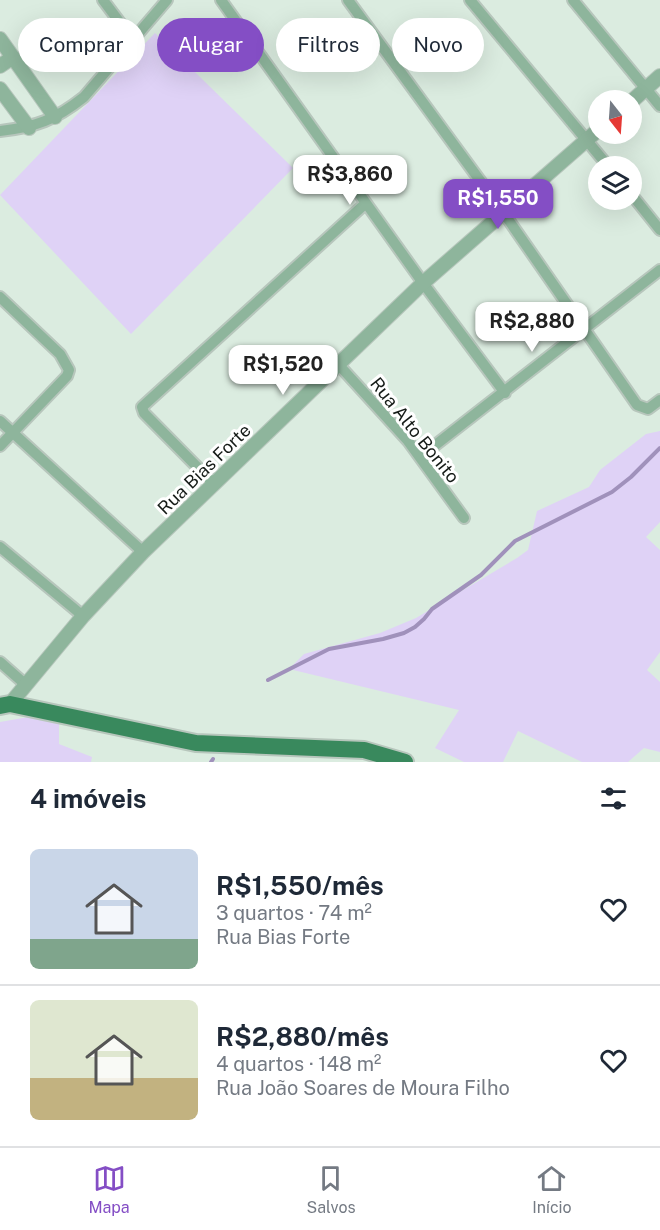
<!DOCTYPE html>
<html lang="pt">
<meta charset="utf-8">
<style>
body{margin:0;font-family:"Public Sans",sans-serif;background:#f6f6f7;color:#1f2937;height:100vh;display:flex;flex-direction:column;font-size:22px;white-space:nowrap}
*{box-sizing:border-box;margin:0}
p{font-size:20px;color:#747a83}
.icon{flex:none;width:33px;height:33px;fill:none;stroke:currentColor;stroke-width:2;stroke-linecap:round;stroke-linejoin:round}
.map{position:relative;height:762px;overflow:hidden}
.side{display:flex;flex-direction:column;background:#fff;flex:1}
.side>*{flex:none}
.hud{position:absolute;left:18px;top:18px;width:624px;height:54px;display:flex;gap:12px}
.needle{width:39px;rotate:163deg}
.tools{position:absolute;left:588px;top:90px;display:grid;gap:12px}
.tools a{display:grid;place-items:center;width:54px;height:54px;border-radius:50%;background:#fff;box-shadow:0 6px 24px #0002;font-size:30px}
.price{position:absolute;translate:-50% -51px;padding:0 14px;border-radius:12px;background:#fff;color:#222;font-size:20px;line-height:39px;filter:drop-shadow(0 2px 3px #0008)}
.price::after{content:'';position:absolute;left:50%;top:36px;width:18px;height:14px;margin-left:-9px;background:inherit;clip-path:polygon(0 0,100% 0,50% 100%)}
.price.active{background:#844ec5;color:#fff}
ul{padding:0;list-style:none}
li{display:flex;align-items:center;gap:18px;height:150px;padding:0 30px}
li+li{border-top:2px solid #e0e1e3}
li span{display:grid;place-items:center;flex:none;width:168px;height:120px;border-radius:9px;color:#555}
li>.icon{margin-inline-start:auto}
span .icon{width:72px;height:72px;fill:#fffc;stroke-width:1}
li b{font-size:26px}
h2{display:flex;justify-content:space-between;align-items:center;height:72px;padding:0 30px;font-size:26px}
.chip{padding:0 21px;border-radius:27px;background:#fff;box-shadow:0 6px 24px #0002;font-size:21px;line-height:54px}
.chip.active{background:#844ec5;color:#fff}
.tabs{display:flex;justify-content:space-around;align-items:center;height:84px;border-top:2px solid #e0e1e3;background:#fff;font-size:16px;color:#747a83}
.tabs a{display:grid;justify-items:center;gap:3px}
.tabs .active{color:#844ec5}
.map>svg:first-child{display:block}
</style>
<div class="map">
<svg width="660" height="762" viewBox="0 0 660 762">
<rect width="100%" height="100%" fill="#dbece0"/>
<!-- green -->
<path fill="#dfd2f6" d="M 155,33 L 293,168 L 131,334 L 0,195 Z
M 660,431 L 660,522 L 646,537 L 660,550 L 660,652 L 647,670 L 660,682 L 660,752 L 644,748 L 628,762 L 582,762 L 518,731 L 503,762 L 464,762 L 435,748 L 459,710 L 289,669 L 304,654 L 380,633 L 416,618 L 517,558 L 528,550 L 537,511 L 589,487 L 600,470 L 646,434 Z
M 34,716 L 59,718 L 59,744 L 92,757 L 91,762 L 0,762 L 0,722 Z"/>
<g fill="none" stroke-linecap="round" stroke-linejoin="round">
<!-- stream -->
<path stroke="#a091bb" stroke-width="4" d="M 268,680 L 329,649 L 383,639 L 404,633 L 415,627 L 424,619 L 432,609 L 481,575 L 515,541 L 612,492 L 631,477 L 660,448
M 211,762 L 213,759"/>
<defs>
<path id="minor" d="M 103,0 L 133,40
M 221,0 L 423,283 L 505,393
M 348,0 L 503,212 L 637,405 L 648,409 L 660,400
M 470,0 L 608,166
M 573,0 L 660,106
M 0,131 C 36,127 55,120 84,97 L 167,0
M 632,195 L 660,230
M 0,297 L 60,354 L 69,370 L 67,376 L 0,446
M 338,364 L 408,441 L 464,518
M 0,421 L 143,552
M 420,457 L 660,270
M 214,484 L 144,413 L 142,407 L 366,203
M 0,547 L 83,616
M 0,662 L 26,685"/>
<path id="tertiary" d="M 0,39 L 55,117
M 0,66 L 13,57
M 0,89 L 29,128
M 632,101 L 660,76
M 10,704 L 83,616 L 143,552 L 423,283 L 598,130"/>
<path id="primary" d="M 0,706 L 10,704 L 196,743 L 364,750 L 405,762"/>
</defs>
<!-- minor casing -->
<use href="#minor" stroke="#b7c6bc" stroke-width="14"/>
<!-- tertiary casing -->
<use href="#tertiary" stroke="#b7c6bc" stroke-width="16"/>
<!-- primary casing -->
<use href="#primary" stroke="#b7c6bc" stroke-width="20"/>
<!-- minor -->
<use href="#minor" stroke="#8eb59c" stroke-width="10"/>
<!-- tertiary -->
<use href="#tertiary" stroke="#8eb59c" stroke-width="14"/>
<!-- primary -->
<use href="#primary" stroke="#39895d" stroke-width="16"/>
</g>
<g text-anchor="middle" dominant-baseline="central" stroke-width="6" stroke-linejoin="round" paint-order="stroke">
<!-- street labels -->
<g font-size="18" fill="#151b17" stroke="#fff">
<text transform="translate(415 430) rotate(51)">Rua Alto Bonito</text>
<text transform="translate(204 469) rotate(-44)">Rua Bias Forte</text>
</g>
</g>
</svg>
<div class="tools">
<a><svg class="needle" viewBox="-14 -14 28 28"><path d="M0-13l5 13h-10z" fill="#e53935"/><path d="M0 13l5-13h-10z" fill="#747a83"/></svg></a>
<a><svg class="icon" aria-label="layers" viewBox="0 0 24 24"><path d="M12 4l9 5-9 5-9-5zM3 14l9 5 9-5"/></svg></a>
</div>
<b class="price" style="left:350px;top:206px">R$3,860</b>
<b class="price active" style="left:498px;top:230px">R$1,550</b>
<b class="price" style="left:532px;top:353px">R$2,880</b>
<b class="price" style="left:283px;top:396px">R$1,520</b>
<div class="hud">
<a class="chip">Comprar</a>
<a class="chip active">Alugar</a>
<a class="chip">Filtros</a>
<a class="chip">Novo</a>
</div>
</div>
<section class="side">
<h2>4 imóveis<svg class="icon" aria-label="filters" viewBox="0 0 24 24"><path d="M4 7h16M4 17h16"/><circle cx="9" cy="7" r="2"/><circle cx="15" cy="17" r="2"/></svg></h2>
<ul>
<li><span style="background:linear-gradient(#c9d6e8 75%,#7fa58c 0)"><svg class="icon" aria-label="home" viewBox="0 0 24 24"><path d="M3 11l9-7 9 7M6 9v11h12V9"/></svg></span><div><b>R$1,550/mês</b><p>3 quartos · 74 m²</p><p>Rua Bias Forte</p></div><svg class="icon" aria-label="heart" viewBox="0 0 24 24"><path d="M12 20l-8-8c-3-5 5-10 8-4 3-6 11-1 8 4z"/></svg></li>
<li><span style="background:linear-gradient(#dfe7d0 65%,#c2b280 0)"><svg class="icon" aria-label="home" viewBox="0 0 24 24"><path d="M3 11l9-7 9 7M6 9v11h12V9"/></svg></span><div><b>R$2,880/mês</b><p>4 quartos · 148 m²</p><p>Rua João Soares de Moura Filho</p></div><svg class="icon" aria-label="heart" viewBox="0 0 24 24"><path d="M12 20l-8-8c-3-5 5-10 8-4 3-6 11-1 8 4z"/></svg></li>
</ul>
</section>
<nav class="tabs">
<a class="active"><svg class="icon" aria-label="map" viewBox="0 0 24 24"><path d="M3 6l6-2 6 2 6-2v14l-6 2-6-2-6 2zM9 4v14M15 6v14"/></svg>Mapa</a>
<a><svg class="icon" aria-label="saved" viewBox="0 0 24 24"><path d="M7 4h10v16l-5-4-5 4z"/></svg>Salvos</a>
<a><svg class="icon" aria-label="home" viewBox="0 0 24 24"><path d="M3 11l9-7 9 7M6 9v11h12V9"/></svg>Início</a>
</nav>
